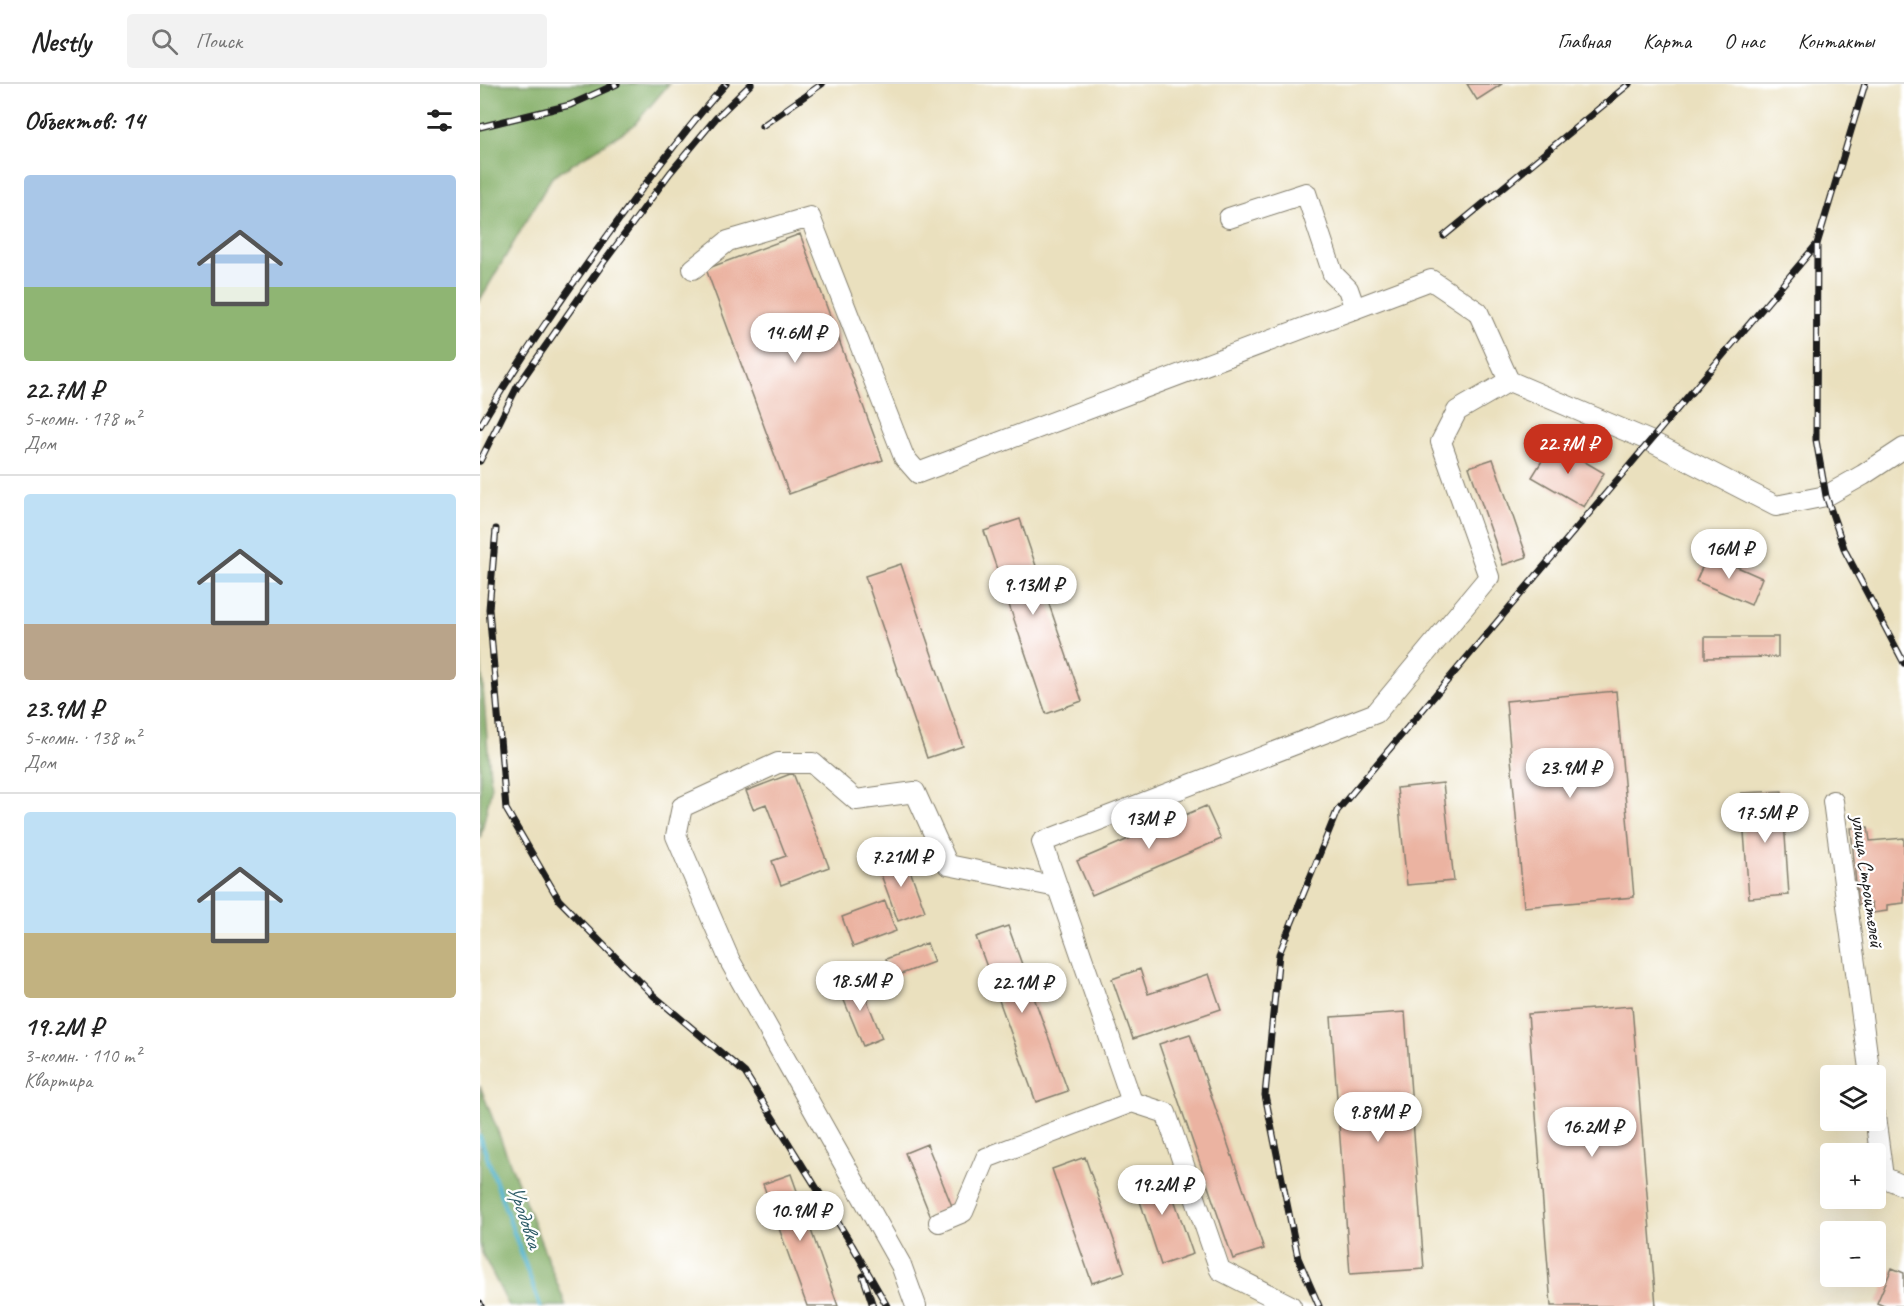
<!DOCTYPE html>
<html lang="ru">
<meta charset="utf-8">
<style>
body{margin:0;font-family:Caveat,sans-serif;background:#f2f2f2;color:#222;height:100vh;display:flex;flex-direction:column;font-size:22px;white-space:nowrap}
*{box-sizing:border-box;margin:0}
p{font-size:20px;color:#767676}
.icon{flex:none;width:33px;height:33px;fill:none;stroke:currentColor;stroke-width:2;stroke-linecap:round;stroke-linejoin:round}
.map{position:relative;flex:1;overflow:hidden}
.drawer{display:flex;flex-direction:column;background:#fff;width:480px}
.drawer>*{flex:none}
.fabs{position:absolute;left:1340px;top:981px;display:grid;gap:12px}
.fabs a{display:grid;place-items:center;width:66px;height:66px;border-radius:6px;background:#fff;box-shadow:0 6px 24px #0002;font-size:30px}
.price{position:absolute;translate:-50% -51px;padding:0 14px;border-radius:21px;background:#fff;color:#222;font-size:20px;line-height:39px;filter:drop-shadow(0 2px 3px #0008)}
.price::after{content:'';position:absolute;left:50%;top:36px;width:18px;height:14px;margin-left:-9px;background:inherit;clip-path:polygon(0 0,100% 0,50% 100%)}
.price.on{background:#c8321e;color:#fff}
ul{padding:0;list-style:none}
li{display:grid;align-content:center;gap:12px;height:318px;padding:0 24px}
li+li{border-top:2px solid #e0e0e0}
li span{display:grid;place-items:center;height:186px;border-radius:6px;color:#555}
li>.icon{margin-inline-start:auto}
span .icon{width:108px;height:108px;fill:#fffc;stroke-width:1}
li b{font-size:26px}
h2{display:flex;justify-content:space-between;align-items:center;height:72px;padding:0 24px;font-size:26px}
header{display:flex;align-items:center;gap:36px;box-sizing:border-box;height:84px;padding:0 30px;background:#fff;border-bottom:2px solid #e0e0e0}
header strong{font-size:28px}
nav{display:flex;gap:33px;margin-inline-start:auto;font-size:21px}
.search{width:420px;height:54px;background:#f2f2f2;display:flex;align-items:center;gap:15px;box-sizing:border-box;padding:0 21px;border-radius:6px;color:#767676;font-size:22px}
main{display:flex;flex:1;min-height:0}
.map>svg:first-child{display:block}
</style>
<header>
<strong>Nestly</strong>
<div class="search"><svg class="icon" aria-label="search" viewBox="0 0 24 24"><circle cx="10" cy="10" r="6"/><path d="M15 15l6 6"/></svg>Поиск</div>
<nav><a>Главная</a><a>Карта</a><a>О нас</a><a>Контакты</a></nav>
</header>
<main>
<section class="drawer">
<h2>Объектов: 14<svg class="icon" aria-label="filters" viewBox="0 0 24 24"><path d="M4 7h16M4 17h16"/><circle cx="9" cy="7" r="2"/><circle cx="15" cy="17" r="2"/></svg></h2>
<ul>
<li><span style="background:linear-gradient(#a9c7e8 60%,#8fb573 0)"><svg class="icon" aria-label="home" viewBox="0 0 24 24"><path d="M3 11l9-7 9 7M6 9v11h12V9"/></svg></span><div><b>22.7M ₽</b><p>5-комн. · 178 m²</p><p>Дом</p></div></li>
<li><span style="background:linear-gradient(#bfe0f5 70%,#b9a48a 0)"><svg class="icon" aria-label="home" viewBox="0 0 24 24"><path d="M3 11l9-7 9 7M6 9v11h12V9"/></svg></span><div><b>23.9M ₽</b><p>5-комн. · 138 m²</p><p>Дом</p></div></li>
<li><span style="background:linear-gradient(#bfe0f5 65%,#c2b280 0)"><svg class="icon" aria-label="home" viewBox="0 0 24 24"><path d="M3 11l9-7 9 7M6 9v11h12V9"/></svg></span><div><b>19.2M ₽</b><p>3-комн. · 110 m²</p><p>Квартира</p></div></li>
</ul>
</section>
<div class="map">
<svg width="1424" height="1222" viewBox="0 0 1424 1222">
<rect width="100%" height="100%" fill="#fff"/>
<filter id="ink" filterUnits="userSpaceOnUse"><feTurbulence type="fractalNoise" baseFrequency=".0167" numOctaves="2"/><feDisplacementMap in="SourceGraphic" scale="12" xChannelSelector="R" yChannelSelector="G"/><feConvolveMatrix kernelMatrix="1 2 1 2 8 2 1 2 1" color-interpolation-filters="sRGB"/></filter>
<filter id="wash" filterUnits="userSpaceOnUse"><feTurbulence type="fractalNoise" baseFrequency=".008" numOctaves="4" result="noise"/><feDisplacementMap in="SourceGraphic" scale="24" xChannelSelector="R" yChannelSelector="G"/><feGaussianBlur stdDeviation="1.35" result="paint"/><feColorMatrix in="noise" values="0 0 0 0 0 0 0 0 0 0 0 0 0 0 0 0 0 1.4 0 .05"/><feComposite in="paint" operator="in"/></filter>
<g filter="url(#wash)">
<rect width="100%" height="100%" fill="#eae0be"/>
<!-- forest -->
<path fill="#84af67" stroke="#506642" stroke-width="1.5" d="M 0,0 L 189,0 L 153,42 L 72,93 L 0,216 Z
M 0,565 L 11,706 L 0,755 Z
M 0,1002 L 86,1222 L 29,1222 L 2,1169 L 0,1159 Z"/>
<g fill="none" stroke-linecap="round" stroke-linejoin="round">
<!-- stream -->
<path stroke="#48afc7" stroke-width="4.5" d="M 0,1053 L 60,1222"/>
</g>
<g id="blocks">
<!-- building -->
<path fill="#ebb3a1" d="M 987,0 L 1022,0 L 997,16 Z
M 320,150 L 403,376 L 309,410 L 226,185 Z
M 1073,359 L 1124,389 L 1104,423 L 1052,393 Z
M 1013,375 L 1047,473 L 1023,481 L 989,383 Z
M 540,435 L 602,617 L 566,630 L 504,447 Z
M 1228,470 L 1282,494 L 1271,521 L 1216,497 Z
M 421,480 L 483,662 L 447,674 L 385,492 Z
M 1225,553 L 1298,553 L 1298,573 L 1225,574 Z
M 1136,607 L 1154,813 L 1044,823 L 1026,617 Z
M 313,689 L 349,783 L 301,801 L 292,777 L 306,772 L 286,720 L 273,725 L 266,707 Z
M 963,699 L 974,797 L 927,801 L 917,704 Z
M 1302,707 L 1309,811 L 1269,814 L 1261,709 Z
M 726,722 L 741,755 L 612,811 L 597,777 Z
M 1388,743 L 1390,757 L 1424,754 L 1424,819 L 1407,821 L 1407,827 L 1393,829 L 1392,819 L 1378,821 L 1371,744 Z
M 424,770 L 445,827 L 418,837 L 397,780 Z
M 405,817 L 416,847 L 373,863 L 362,833 Z
M 528,842 L 588,1007 L 556,1018 L 496,853 Z
M 447,859 L 454,878 L 413,893 L 406,875 Z
M 660,885 L 668,910 L 729,890 L 741,925 L 653,955 L 632,895 Z
M 378,894 L 402,954 L 383,962 L 358,902 Z
M 1152,922 L 1176,1222 L 1071,1222 L 1048,930 Z
M 925,928 L 944,1185 L 870,1190 L 851,933 Z
M 710,950 L 784,1165 L 753,1175 L 679,960 Z
M 447,1060 L 472,1122 L 450,1131 L 425,1069 Z
M 605,1073 L 645,1188 L 612,1199 L 572,1085 Z
M 683,1083 L 713,1170 L 681,1181 L 652,1093 Z
M 311,1090 L 358,1222 L 327,1222 L 283,1100 Z
M 1412,1184 L 1424,1189 L 1424,1222 L 1404,1222 L 1397,1219 Z"/>
</g>
</g>
<g filter="url(#ink)">
<use href="#blocks" fill-opacity="0" stroke="#837e6d" stroke-width="1.5"/>
<g fill="none" stroke-linecap="round" stroke-linejoin="round">
<defs>
<path id="minor" d="M 749,134 L 826,109 L 853,190 L 868,205 L 875,225
M 213,185 L 248,157 L 330,133 L 424,373 L 438,389 L 951,196 L 998,228 L 1029,297 L 1170,357 L 1296,422 L 1346,412 L 1383,391 L 1424,364
M 1353,717 L 1390,992
M 1395,1032 L 1403,1093 L 1424,1102
M 459,1138 L 483,1128 L 506,1074 L 652,1018
M 436,1222 L 421,1181 L 250,877 L 196,752 L 202,723 L 298,679 L 333,679 L 376,716 L 435,708 L 468,781 L 577,803
M 811,1222 L 740,1186 L 686,1029 L 652,1018 L 562,758 L 896,629 L 1009,493 L 961,358 L 977,327 L 1029,297"/>
</defs>
<!-- minor casing -->
<use href="#minor" stroke="#837e6d" stroke-width="22"/>
<!-- minor -->
<use href="#minor" stroke="#fff" stroke-width="20"/>
<defs>
<path id="rail" d="M 1385,0 L 1337,160 L 1336,356 L 1346,412 L 1365,467 L 1424,579
M 282,42 L 342,0
M 0,43 L 90,21 L 137,0
M 964,152 L 1149,0
M 0,342 C 43,269 91,201 141,133 C 175,87 208,42 246,0
M 0,377 L 37,303 L 124,178 L 190,89 L 236,34 L 271,0
M 16,445 L 9,525 L 26,725 L 79,816 L 174,912 L 265,989 L 372,1161 L 407,1222
M 383,1192 L 393,1222
M 0,1219 L 1,1222
M 839,1222 L 818,1174 L 785,1011 L 799,870 L 857,727 L 1337,160"/>
</defs>
<!-- rail casing -->
<use href="#rail" stroke="#1c1c1c" stroke-width="7"/>
<!-- rail -->
<use href="#rail" stroke="#fff" stroke-width="4.5" stroke-dasharray="14" stroke-linecap="butt"/>
</g>
</g>
<g text-anchor="middle" dominant-baseline="central" stroke-width="4.5" stroke-linejoin="round" paint-order="stroke">
<!-- street labels -->
<g font-size="21" fill="#1c1c1c" stroke="#fff">
<text transform="translate(1388 797) rotate(82)">улица Строителей</text>
</g>
<!-- water labels -->
<g font-size="22" font-style="italic" fill="#305e69" stroke="#fff">
<text transform="translate(45 1132) rotate(71)">Уродовка</text>
</g>
</g>
</svg>
<div class="fabs">
<a><svg class="icon" aria-label="layers" viewBox="0 0 24 24"><path d="M12 4l9 5-9 5-9-5zM3 14l9 5 9-5"/></svg></a>
<a>+</a>
<a>−</a>
</div>
<b class="price" style="left:315px;top:280px">14.6M ₽</b>
<b class="price on" style="left:1088px;top:391px">22.7M ₽</b>
<b class="price" style="left:1249px;top:496px">16M ₽</b>
<b class="price" style="left:553px;top:532px">9.13M ₽</b>
<b class="price" style="left:1090px;top:715px">23.9M ₽</b>
<b class="price" style="left:1285px;top:760px">17.5M ₽</b>
<b class="price" style="left:669px;top:766px">13M ₽</b>
<b class="price" style="left:421px;top:804px">7.21M ₽</b>
<b class="price" style="left:380px;top:928px">18.5M ₽</b>
<b class="price" style="left:542px;top:930px">22.1M ₽</b>
<b class="price" style="left:898px;top:1059px">9.89M ₽</b>
<b class="price" style="left:1112px;top:1074px">16.2M ₽</b>
<b class="price" style="left:682px;top:1132px">19.2M ₽</b>
<b class="price" style="left:320px;top:1158px">10.9M ₽</b>
</div>
</main>
